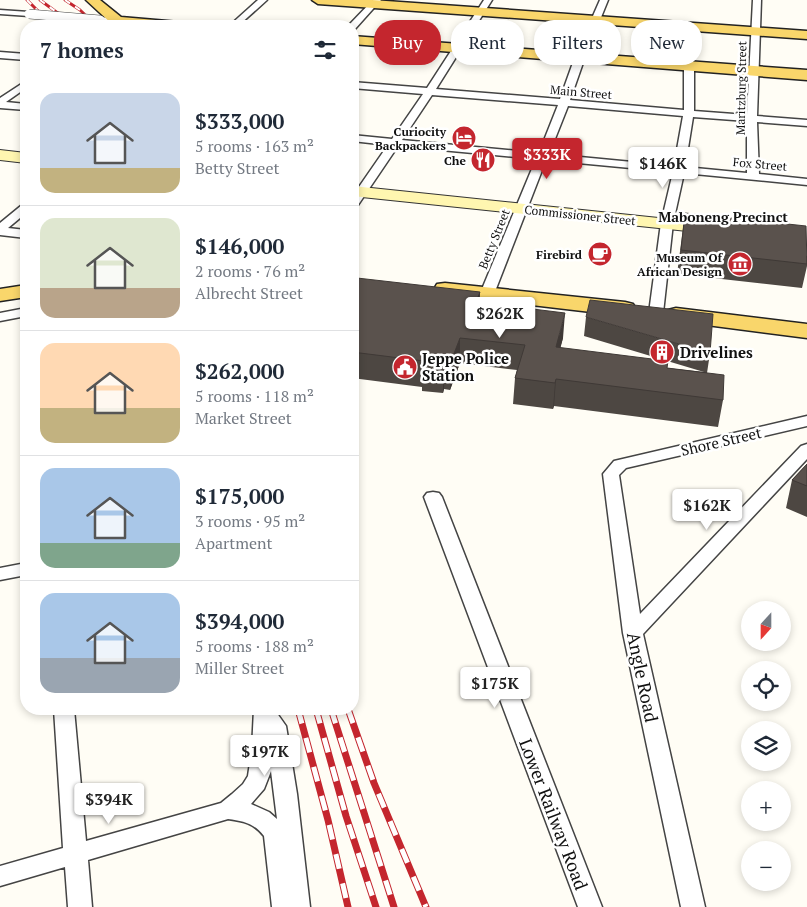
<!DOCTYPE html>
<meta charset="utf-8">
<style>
body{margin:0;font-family:"PT Serif",serif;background:#f6f6f7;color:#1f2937;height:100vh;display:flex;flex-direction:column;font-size:19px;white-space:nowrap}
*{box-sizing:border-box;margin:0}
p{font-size:16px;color:#747a83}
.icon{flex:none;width:28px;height:28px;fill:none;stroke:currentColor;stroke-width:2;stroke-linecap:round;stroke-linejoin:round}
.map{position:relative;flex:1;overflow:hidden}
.sheet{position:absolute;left:20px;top:20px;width:339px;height:695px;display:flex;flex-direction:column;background:#fff;border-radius:20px;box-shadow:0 2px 8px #0003}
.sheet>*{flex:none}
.top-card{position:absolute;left:374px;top:20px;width:358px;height:45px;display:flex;gap:10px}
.needle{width:32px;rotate:201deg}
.fabs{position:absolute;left:741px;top:601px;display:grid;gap:10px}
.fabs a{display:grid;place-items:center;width:50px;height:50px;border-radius:50%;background:#fff;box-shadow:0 2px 8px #0003;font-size:25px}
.price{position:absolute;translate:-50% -42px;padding:0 11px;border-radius:5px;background:#fff;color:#222;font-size:16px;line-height:32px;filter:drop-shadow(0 1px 2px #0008)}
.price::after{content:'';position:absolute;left:50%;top:30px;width:15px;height:11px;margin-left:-8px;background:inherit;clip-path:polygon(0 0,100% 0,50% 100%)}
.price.selected{background:#c4262e;color:#fff}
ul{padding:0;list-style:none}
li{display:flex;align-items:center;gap:15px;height:125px;padding:0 20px}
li+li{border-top:1px solid #e0e1e3}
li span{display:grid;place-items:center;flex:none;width:140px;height:100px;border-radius:15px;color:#555}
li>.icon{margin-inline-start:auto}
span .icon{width:60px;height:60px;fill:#fffc;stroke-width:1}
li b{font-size:21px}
h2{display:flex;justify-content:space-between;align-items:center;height:60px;padding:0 20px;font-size:21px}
.pill{padding:0 18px;border-radius:20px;background:#fff;box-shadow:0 2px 8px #0003;font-size:18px;line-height:45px}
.pill.selected{background:#c4262e;color:#fff}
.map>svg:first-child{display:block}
</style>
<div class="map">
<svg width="807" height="907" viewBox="0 0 807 907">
<rect width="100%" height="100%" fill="#fffdf5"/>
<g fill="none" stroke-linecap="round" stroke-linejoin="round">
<defs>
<path id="street" d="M 258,0 L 267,0 L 238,26 L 229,26 Z
M 373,0 L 381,0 L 355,29 L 348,26 Z
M 484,0 L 492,0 L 436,89 L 560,99 L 575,57 L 600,0 L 608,0 L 585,57 L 570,100 L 684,110 L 684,65 L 689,62 L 694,65 L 694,111 L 747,115 L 753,0 L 761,0 L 757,116 L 807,120 L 807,126 L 757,122 L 759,174 L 807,179 L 807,185 L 684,173 L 673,223 L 663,313 L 656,317 L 649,313 L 661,223 L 673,172 L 546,160 L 494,294 L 487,298 L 482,297 L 480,294 L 536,159 L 398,146 L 356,208 L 352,209 L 352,197 L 388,145 L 352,141 L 352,135 L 392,139 L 423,94 L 352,88 L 352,82 L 427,88 ZM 432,95 L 558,105 L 539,153 L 402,140 ZM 568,106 L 683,116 L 674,166 L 549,154 ZM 693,117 L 747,121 L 747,173 L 685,167 Z
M 0,10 L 29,12 L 33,14 L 29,16 L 0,14 Z
M 100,17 L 120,19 L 124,26 L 116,26 L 114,23 L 97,22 L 97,18 Z
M 0,52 L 26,54 L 26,60 L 0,58 Z
M 26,81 L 26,88 L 6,102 L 26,104 L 26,110 L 0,108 L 0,98 Z
M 26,203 L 26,213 L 8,228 L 26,230 L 26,238 L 0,235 L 0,223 L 22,205 Z
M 26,308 L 26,316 L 0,321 L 0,313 Z
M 807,416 L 807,426 L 626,468 L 619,475 L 640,614 L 801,446 L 807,444 L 807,459 L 643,634 L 705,907 L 681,907 L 623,633 L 603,474 L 614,461 Z
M 433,492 L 439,493 L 442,497 L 602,907 L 578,907 L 424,497 L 427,493 Z
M 26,563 L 26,575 L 0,580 L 0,568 Z
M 54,709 L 74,709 L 86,841 L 221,803 L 232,794 L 243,784 L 248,776 L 252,749 L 254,709 L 274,709 L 286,726 L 297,794 L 310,907 L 272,907 L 264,836 C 254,823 243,821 228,819 L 88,860 L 92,907 L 68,907 L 65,867 L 0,886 L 0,866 L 63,848 ZM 271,771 L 277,819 L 269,812 L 251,804 L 264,789 Z"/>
<path id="secondary" d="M 0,150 L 26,153 L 26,163 L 0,160 Z
M 352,186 L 716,224 L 722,225 L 725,229 L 722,233 L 716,234 L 352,196 Z"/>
<path id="primary" d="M 86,0 L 100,0 L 121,17 L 179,22 L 186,26 L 132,26 L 112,24 Z
M 312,0 L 372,0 L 807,31 L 807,39 L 318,4 Z
M 352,36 L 807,70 L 807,80 L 352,44 Z
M 445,283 L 625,302 L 633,304 L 636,309 L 633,314 L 625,316 L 437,294 L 434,289 L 437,284 Z
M 26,285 L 26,297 L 0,301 L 0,289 Z
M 676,308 L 807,324 L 807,338 L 668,320 L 665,315 L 668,310 Z"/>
</defs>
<!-- street casing -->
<use href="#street" stroke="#444" stroke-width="3"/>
<!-- secondary casing -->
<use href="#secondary" stroke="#333" stroke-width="2"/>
<!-- primary casing -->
<use href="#primary" stroke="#222" stroke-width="3"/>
<!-- street -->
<use href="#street" fill="#fff" fill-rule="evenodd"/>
<!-- secondary -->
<use href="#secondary" fill="#fff6b0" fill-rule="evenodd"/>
<!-- primary -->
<use href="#primary" fill="#f9d66b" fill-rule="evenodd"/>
<defs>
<path id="rail-far1" d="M 27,0 L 53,26
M 40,0 L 59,14 L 70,26
M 65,0 L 80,10 L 97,26"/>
<path id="rail" d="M 298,709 L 328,820 L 348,907
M 316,709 L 346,816 L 376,907
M 331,709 L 394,907
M 348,709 L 374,783 L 426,907"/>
</defs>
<!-- rail-far1 casing -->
<use href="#rail-far1" stroke="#c4262e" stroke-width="3"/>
<!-- rail casing -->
<use href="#rail" stroke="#c4262e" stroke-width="7"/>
<!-- rail-far1 -->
<use href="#rail-far1" stroke="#fff" stroke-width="2" stroke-dasharray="6" stroke-linecap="butt"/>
<!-- rail -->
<use href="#rail" stroke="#fff" stroke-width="5" stroke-dasharray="15" stroke-linecap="butt"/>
<defs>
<path id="street-bridge" d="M 29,14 L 100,20"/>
</defs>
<!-- street-bridge casing -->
<use href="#street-bridge" stroke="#444" stroke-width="10" stroke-linecap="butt"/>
<!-- street-bridge -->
<use href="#street-bridge" stroke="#fff" stroke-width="9"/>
</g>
<!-- wall -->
<path fill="#4d4742" d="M 685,213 L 807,256 L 807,266 L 802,288 L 677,274 Z
M 352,286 L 480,292 L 479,303 L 563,338 L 560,348 L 667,368 L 704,372 L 584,336 L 586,317 L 710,353 L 707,373 L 723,400 L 718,427 L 554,406 L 553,409 L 513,404 L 515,378 L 517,370 L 460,363 L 450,390 L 444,389 L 443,393 L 422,391 L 422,387 L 352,378 Z
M 807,464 L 807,517 L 786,508 L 792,480 Z"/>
<!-- shaded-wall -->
<path fill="#3f3936" d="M 480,292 L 479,317 L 476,302 Z
M 565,313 L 563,338 L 554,373 L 556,347 Z
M 460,338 L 460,363 L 450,390 L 450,364 Z
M 445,363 L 444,389 L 443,393 L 443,367 Z
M 556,379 L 554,406 L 553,409 L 555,383 Z"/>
<!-- building -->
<path fill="#5a524d" stroke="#3f3936" d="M 685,213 L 806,226 L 807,264 L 681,250 Z
M 357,278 L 480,292 L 476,302 L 565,313 L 556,347 L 668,361 L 667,368 L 724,375 L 723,400 L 556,379 L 555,383 L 515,378 L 525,345 L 460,338 L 450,364 L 445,363 L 443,367 L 423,365 L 424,361 L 352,352 L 352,286 Z
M 590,300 L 713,314 L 710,353 L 586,317 Z
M 807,464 L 807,486 L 792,480 Z"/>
<!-- icons -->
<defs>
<symbol id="hotel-disc" viewBox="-11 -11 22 22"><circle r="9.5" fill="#c4262e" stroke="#fff"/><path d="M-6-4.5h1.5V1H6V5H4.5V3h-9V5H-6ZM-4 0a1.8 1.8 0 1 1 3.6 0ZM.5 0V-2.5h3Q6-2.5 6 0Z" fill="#fff"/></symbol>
<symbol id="restaurant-disc" viewBox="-11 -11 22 22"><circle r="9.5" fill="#c4262e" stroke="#fff"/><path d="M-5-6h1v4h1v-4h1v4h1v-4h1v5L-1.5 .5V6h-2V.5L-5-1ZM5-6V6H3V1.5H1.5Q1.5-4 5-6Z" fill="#fff"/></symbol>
<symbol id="cafe-disc" viewBox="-11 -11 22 22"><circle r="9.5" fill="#c4262e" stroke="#fff"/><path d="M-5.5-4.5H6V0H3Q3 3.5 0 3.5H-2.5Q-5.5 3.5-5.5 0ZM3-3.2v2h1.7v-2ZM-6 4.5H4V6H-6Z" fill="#fff"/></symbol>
<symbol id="museum-disc" viewBox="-11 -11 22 22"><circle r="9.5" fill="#c4262e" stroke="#fff"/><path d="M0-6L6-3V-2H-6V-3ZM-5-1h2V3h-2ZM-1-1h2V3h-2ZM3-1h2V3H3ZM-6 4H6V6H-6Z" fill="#fff"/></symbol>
<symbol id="building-disc" viewBox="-11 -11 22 22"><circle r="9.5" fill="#c4262e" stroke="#fff"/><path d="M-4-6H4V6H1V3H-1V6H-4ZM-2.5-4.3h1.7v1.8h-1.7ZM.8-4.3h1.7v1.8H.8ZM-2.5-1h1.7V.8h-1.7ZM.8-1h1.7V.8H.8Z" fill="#fff"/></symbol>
<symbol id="civic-disc" viewBox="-11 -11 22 22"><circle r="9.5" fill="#c4262e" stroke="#fff"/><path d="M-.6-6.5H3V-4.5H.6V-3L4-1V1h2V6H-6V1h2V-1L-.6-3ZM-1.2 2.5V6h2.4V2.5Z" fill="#fff"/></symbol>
</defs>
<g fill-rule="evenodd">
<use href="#hotel-disc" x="450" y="124" width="28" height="28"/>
<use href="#restaurant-disc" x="469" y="146" width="28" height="28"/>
<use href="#cafe-disc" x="586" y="240" width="28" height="28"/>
<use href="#museum-disc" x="726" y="250" width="28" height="28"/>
<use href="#building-disc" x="648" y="338" width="28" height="28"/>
<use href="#civic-disc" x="391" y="353" width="28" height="28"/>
</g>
<g text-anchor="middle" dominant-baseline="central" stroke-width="5" stroke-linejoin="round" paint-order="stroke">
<!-- far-street labels -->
<g font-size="12" fill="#111" stroke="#fff">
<text transform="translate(741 88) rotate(-89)">Maritzburg Street</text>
<text transform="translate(581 92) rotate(5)">Main Street</text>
<text transform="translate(760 164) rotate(5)">Fox Street</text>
<text transform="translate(580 215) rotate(6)">Commissioner Street</text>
<text transform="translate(494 239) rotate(-68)">Betty Street</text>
</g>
<!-- far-poi labels -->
<g font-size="12" font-weight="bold" fill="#111" stroke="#fff" text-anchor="end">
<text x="446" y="131">Curiocity<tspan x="446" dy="14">Backpackers</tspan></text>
<text x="466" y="160">Che</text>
<text x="582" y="254">Firebird</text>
<text x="722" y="257">Museum Of<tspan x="722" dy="14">African Design</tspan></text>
</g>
<!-- far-neighbourhood labels -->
<g font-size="14" font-weight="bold" fill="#111" stroke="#fff">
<text x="723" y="216">Maboneng Precinct</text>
</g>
<!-- poi labels -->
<g font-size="15" font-weight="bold" fill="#111" stroke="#fff" text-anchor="start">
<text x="680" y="352">Drivelines</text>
<text x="422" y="358">Jeppe Police<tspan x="422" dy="17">Station</tspan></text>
</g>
<!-- street labels -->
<g font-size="15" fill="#111" stroke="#fff">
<text transform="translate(721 441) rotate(-13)">Shore Street</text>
</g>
<!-- near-street labels -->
<g font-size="18" fill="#111" stroke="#fff">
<text transform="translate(643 677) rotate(78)">Angle Road</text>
<text transform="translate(554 814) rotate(69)">Lower Railway Road</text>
</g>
</g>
</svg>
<div class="fabs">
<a><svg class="needle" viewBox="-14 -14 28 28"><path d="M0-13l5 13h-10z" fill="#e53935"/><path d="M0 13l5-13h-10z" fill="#747a83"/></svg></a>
<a><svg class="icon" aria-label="locate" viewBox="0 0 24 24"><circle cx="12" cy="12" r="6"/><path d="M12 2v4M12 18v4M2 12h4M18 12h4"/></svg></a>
<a><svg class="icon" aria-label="layers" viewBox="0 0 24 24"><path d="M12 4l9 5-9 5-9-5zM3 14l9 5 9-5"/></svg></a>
<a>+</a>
<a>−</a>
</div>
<b class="price selected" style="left:547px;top:180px">$333K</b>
<b class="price" style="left:663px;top:189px">$146K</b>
<b class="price" style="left:500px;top:339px">$262K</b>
<b class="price" style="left:707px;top:531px">$162K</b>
<b class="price" style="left:495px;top:709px">$175K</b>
<b class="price" style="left:265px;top:777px">$197K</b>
<b class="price" style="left:109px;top:825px">$394K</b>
<div class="top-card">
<a class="pill selected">Buy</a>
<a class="pill">Rent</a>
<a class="pill">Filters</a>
<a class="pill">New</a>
</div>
<section class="sheet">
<h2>7 homes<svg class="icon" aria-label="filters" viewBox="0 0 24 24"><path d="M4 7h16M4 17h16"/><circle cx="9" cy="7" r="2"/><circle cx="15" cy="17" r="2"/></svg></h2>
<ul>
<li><span style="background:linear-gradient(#c9d6e8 75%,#c2b280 0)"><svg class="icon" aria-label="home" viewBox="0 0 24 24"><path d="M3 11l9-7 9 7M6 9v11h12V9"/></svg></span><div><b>$333,000</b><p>5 rooms · 163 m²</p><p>Betty Street</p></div></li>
<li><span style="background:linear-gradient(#dfe7d0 70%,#b9a48a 0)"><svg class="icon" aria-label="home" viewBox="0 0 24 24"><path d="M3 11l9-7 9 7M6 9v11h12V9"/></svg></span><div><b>$146,000</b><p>2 rooms · 76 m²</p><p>Albrecht Street</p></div></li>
<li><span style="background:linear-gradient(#ffd9b3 65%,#c2b280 0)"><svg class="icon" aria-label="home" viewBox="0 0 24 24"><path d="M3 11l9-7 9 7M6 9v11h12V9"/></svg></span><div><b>$262,000</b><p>5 rooms · 118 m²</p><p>Market Street</p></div></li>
<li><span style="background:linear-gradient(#a9c7e8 75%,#7fa58c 0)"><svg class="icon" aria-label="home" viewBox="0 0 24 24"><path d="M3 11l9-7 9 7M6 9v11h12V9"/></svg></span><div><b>$175,000</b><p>3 rooms · 95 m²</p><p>Apartment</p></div></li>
<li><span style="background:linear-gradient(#a9c7e8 65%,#9aa5b1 0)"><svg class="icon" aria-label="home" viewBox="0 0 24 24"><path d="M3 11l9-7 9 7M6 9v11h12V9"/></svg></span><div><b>$394,000</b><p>5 rooms · 188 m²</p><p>Miller Street</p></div></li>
</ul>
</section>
</div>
